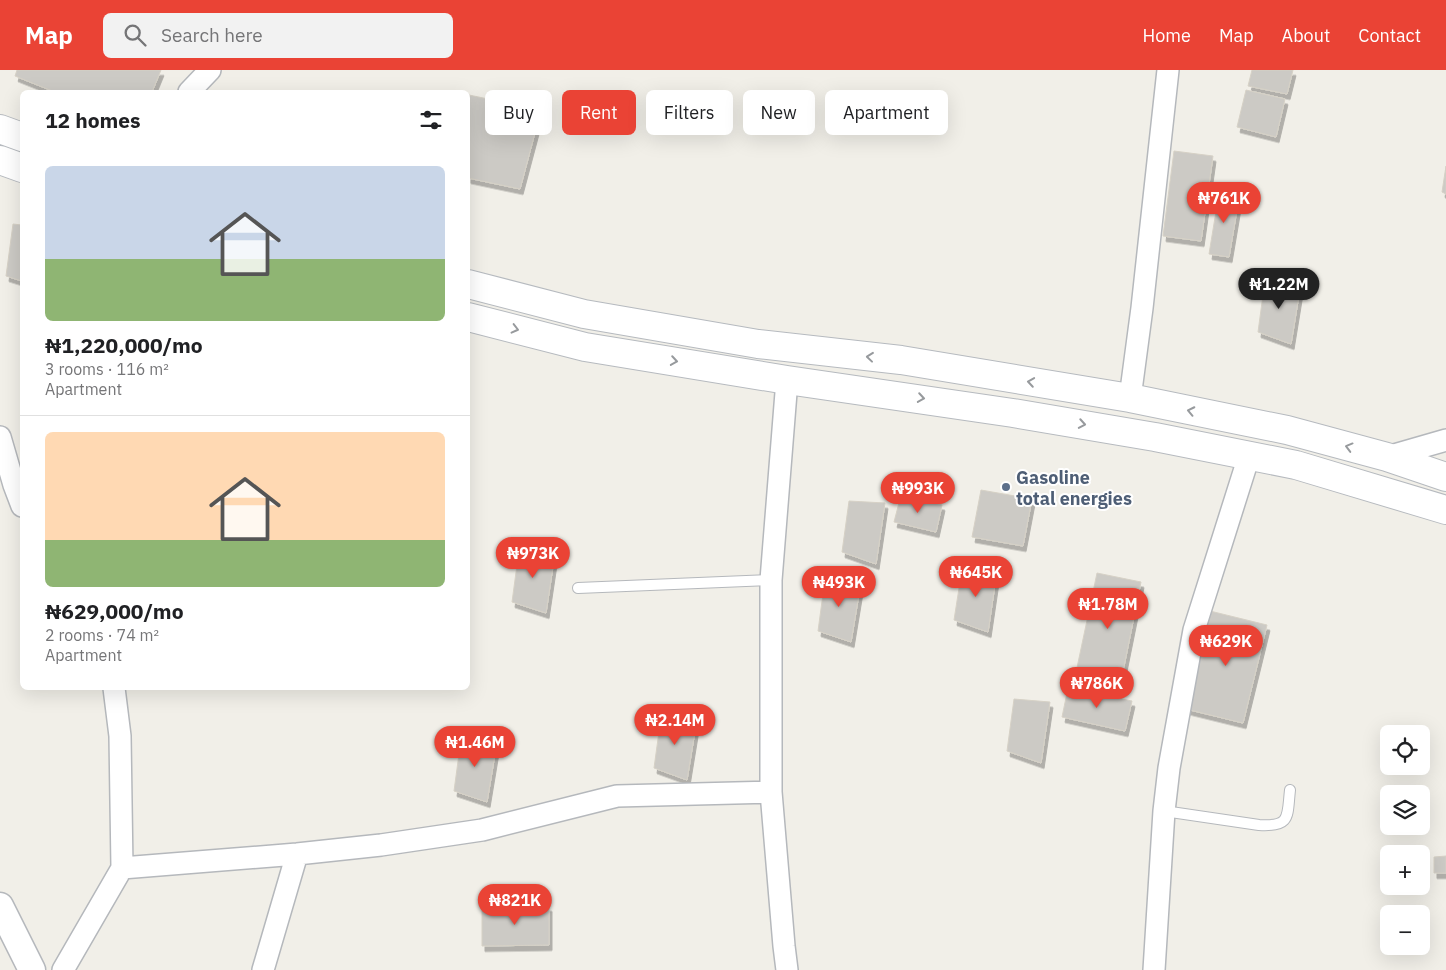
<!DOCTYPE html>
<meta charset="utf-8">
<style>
body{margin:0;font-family:"IBM Plex Sans",sans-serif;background:#f2f2f2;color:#202124;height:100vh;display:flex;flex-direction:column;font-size:19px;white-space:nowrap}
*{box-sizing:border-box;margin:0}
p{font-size:16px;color:#757577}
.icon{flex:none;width:28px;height:28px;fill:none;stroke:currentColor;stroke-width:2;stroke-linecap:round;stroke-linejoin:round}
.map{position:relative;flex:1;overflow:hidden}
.sheet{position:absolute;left:20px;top:20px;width:450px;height:600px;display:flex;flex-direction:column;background:#fff;border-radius:8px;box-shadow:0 5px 20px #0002}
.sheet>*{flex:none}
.hud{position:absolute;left:485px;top:20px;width:475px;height:45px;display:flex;gap:10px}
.buttons{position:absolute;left:1380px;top:655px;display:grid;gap:10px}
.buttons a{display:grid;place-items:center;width:50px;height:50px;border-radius:8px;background:#fff;box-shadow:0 5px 20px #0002;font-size:25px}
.price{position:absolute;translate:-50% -42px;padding:0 11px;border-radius:18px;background:#ea4335;color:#fff;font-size:16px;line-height:32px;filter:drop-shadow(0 1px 2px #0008)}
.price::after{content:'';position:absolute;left:50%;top:30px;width:15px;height:11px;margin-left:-8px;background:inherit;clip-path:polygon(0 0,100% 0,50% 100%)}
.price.selected{background:#222;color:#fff}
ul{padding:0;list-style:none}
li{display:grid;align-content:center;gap:10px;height:265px;padding:0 25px}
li+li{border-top:1px solid #e0e0e0}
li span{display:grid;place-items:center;height:155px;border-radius:8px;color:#555}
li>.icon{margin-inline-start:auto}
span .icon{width:90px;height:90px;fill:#fffc;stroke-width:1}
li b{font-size:21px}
h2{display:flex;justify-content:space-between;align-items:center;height:60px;padding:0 25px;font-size:21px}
.pill{padding:0 18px;border-radius:8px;background:#fff;box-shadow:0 5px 20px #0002;font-size:18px;line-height:45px}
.pill.selected{background:#ea4335;color:#fff}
header{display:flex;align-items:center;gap:30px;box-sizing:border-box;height:70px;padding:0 25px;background:#ea4335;color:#fff}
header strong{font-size:24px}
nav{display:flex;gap:28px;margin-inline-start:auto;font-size:18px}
.search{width:350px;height:45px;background:#f2f2f2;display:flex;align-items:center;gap:12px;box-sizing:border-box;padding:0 18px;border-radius:8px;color:#757577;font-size:19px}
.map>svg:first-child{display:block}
</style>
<header>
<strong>Map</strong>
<div class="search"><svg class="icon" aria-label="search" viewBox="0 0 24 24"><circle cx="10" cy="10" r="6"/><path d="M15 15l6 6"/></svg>Search here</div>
<nav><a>Home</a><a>Map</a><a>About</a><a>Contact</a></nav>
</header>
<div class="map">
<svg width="1446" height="900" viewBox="0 0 1446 900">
<defs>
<filter id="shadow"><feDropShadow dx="3" dy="5.5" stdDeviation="0" flood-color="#0004"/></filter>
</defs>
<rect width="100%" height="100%" fill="#f1efe8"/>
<!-- building -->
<path fill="#cccac5" stroke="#d6d1c6" filter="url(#shadow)" d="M 17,0 L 161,0 L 152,22 L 55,22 L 15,6 Z
M 1252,0 L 1293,0 L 1287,24 L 1248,16 Z
M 1246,20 L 1285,29 L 1276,67 L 1237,57 Z
M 469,25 L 541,40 L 520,119 L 468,108 L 468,42 Z
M 1174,81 L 1213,86 L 1201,171 L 1163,166 Z
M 1446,96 L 1446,124 L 1442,122 Z
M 1220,117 L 1228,119 L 1227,127 L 1239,128 L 1229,187 L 1209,184 Z
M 13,154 L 22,155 L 22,211 L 6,206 Z
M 1265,210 L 1301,213 L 1291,274 L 1258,262 Z
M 981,420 L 1032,429 L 1023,476 L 972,467 Z
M 901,425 L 942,435 L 936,462 L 894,452 Z
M 849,431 L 885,433 L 876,494 L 842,482 Z
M 519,480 L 555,483 L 546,543 L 512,532 Z
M 962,499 L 997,501 L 988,562 L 954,550 Z
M 1097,503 L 1141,512 L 1120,616 L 1075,607 Z
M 825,509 L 861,512 L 851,572 L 818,561 Z
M 1210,541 L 1267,555 L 1243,653 L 1186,639 Z
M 1068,618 L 1132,631 L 1125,661 L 1062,647 Z
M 1014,629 L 1050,632 L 1041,693 L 1007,681 Z
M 661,647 L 697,649 L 687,710 L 654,698 Z
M 461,669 L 497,672 L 487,732 L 454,721 Z
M 1446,786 L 1446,803 L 1434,803 L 1434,787 Z
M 482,836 L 549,836 L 549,875 L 482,876 Z"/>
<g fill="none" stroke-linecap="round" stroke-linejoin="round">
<defs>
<path id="service" d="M 578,518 L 771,510
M 1164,741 L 1259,755 C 1291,757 1287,747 1290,720"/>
<path id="minor" d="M 189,22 L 210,0
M 1130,328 L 1142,238 L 1168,0
M 0,367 L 14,415 L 22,436
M 1387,387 L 1446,370
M 122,798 L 297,784 L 381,775 L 482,760 L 617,726 L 771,722
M 63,900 L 122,798 L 120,666 L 114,618
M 263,900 L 297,784
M 787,900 L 784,876 L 771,722 L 771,510 L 787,310
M 1154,900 L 1164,741 L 1169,698 L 1194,560 L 1249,386"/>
<path id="tertiary" d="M 0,836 L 32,900"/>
<path id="secondary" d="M 0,59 L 22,67
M 0,90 L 22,98
M 468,214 L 584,244 L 758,274 L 901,290 L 1130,328 L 1287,360 L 1387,387 L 1446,407
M 468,247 L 585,277 L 787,310 L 1013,343 L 1155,367 L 1296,395 L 1446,440"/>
</defs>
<!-- service casing -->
<use href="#service" stroke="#b5b8bc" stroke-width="12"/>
<!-- minor casing -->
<use href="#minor" stroke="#b5b8bc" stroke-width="24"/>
<!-- tertiary casing -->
<use href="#tertiary" stroke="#b5b8bc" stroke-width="29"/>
<!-- secondary casing -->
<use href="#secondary" stroke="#b6babf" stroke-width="30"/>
<!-- service -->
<use href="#service" stroke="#fff" stroke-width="10"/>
<!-- minor -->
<use href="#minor" stroke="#fff" stroke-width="21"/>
<!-- tertiary -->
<use href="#tertiary" stroke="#fff" stroke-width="26"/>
<!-- secondary -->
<use href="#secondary" stroke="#fff" stroke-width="28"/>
</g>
<!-- one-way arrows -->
<defs><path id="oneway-chevron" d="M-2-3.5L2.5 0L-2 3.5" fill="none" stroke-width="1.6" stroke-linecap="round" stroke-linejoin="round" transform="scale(1.25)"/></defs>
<g stroke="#979a9d">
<use href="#oneway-chevron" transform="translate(515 259) rotate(14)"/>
<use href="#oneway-chevron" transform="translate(870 287) rotate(-174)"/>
<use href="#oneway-chevron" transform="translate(674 291) rotate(9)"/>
<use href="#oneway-chevron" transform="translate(1031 312) rotate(-171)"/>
<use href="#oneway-chevron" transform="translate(921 328) rotate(9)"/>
<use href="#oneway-chevron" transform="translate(1191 341) rotate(-168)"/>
<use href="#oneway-chevron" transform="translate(1082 354) rotate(10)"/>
<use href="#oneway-chevron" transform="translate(1349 377) rotate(-165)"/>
</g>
<!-- markers -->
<circle fill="#5c6f8a" stroke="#fff" stroke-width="2" cx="1006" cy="417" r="5"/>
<g text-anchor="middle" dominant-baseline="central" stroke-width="4" stroke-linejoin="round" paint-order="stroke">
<!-- service labels -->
<g font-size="18" font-weight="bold" fill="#4e5e75" stroke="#fff" text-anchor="start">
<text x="1016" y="407">Gasoline<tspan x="1016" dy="21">total energies</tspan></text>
</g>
</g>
</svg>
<div class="buttons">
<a><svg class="icon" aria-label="locate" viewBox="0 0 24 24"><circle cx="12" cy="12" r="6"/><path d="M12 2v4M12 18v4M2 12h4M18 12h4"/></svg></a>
<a><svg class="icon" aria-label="layers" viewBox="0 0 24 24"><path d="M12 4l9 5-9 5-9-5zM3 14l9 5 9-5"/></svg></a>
<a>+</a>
<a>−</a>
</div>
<b class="price" style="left:1224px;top:154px">₦761K</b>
<b class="price selected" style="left:1279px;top:240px">₦1.22M</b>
<b class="price" style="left:918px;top:444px">₦993K</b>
<b class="price" style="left:533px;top:509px">₦973K</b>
<b class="price" style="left:976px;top:528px">₦645K</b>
<b class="price" style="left:839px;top:538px">₦493K</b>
<b class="price" style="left:1108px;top:560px">₦1.78M</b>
<b class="price" style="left:1226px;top:597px">₦629K</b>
<b class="price" style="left:1097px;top:639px">₦786K</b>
<b class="price" style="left:675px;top:676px">₦2.14M</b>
<b class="price" style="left:475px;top:698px">₦1.46M</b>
<b class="price" style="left:515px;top:856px">₦821K</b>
<div class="hud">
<a class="pill">Buy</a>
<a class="pill selected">Rent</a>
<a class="pill">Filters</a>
<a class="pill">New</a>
<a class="pill">Apartment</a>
</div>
<section class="sheet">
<h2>12 homes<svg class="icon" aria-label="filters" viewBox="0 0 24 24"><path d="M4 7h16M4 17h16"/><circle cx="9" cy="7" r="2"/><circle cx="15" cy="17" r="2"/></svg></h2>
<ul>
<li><span style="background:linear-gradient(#c9d6e8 60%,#8fb573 0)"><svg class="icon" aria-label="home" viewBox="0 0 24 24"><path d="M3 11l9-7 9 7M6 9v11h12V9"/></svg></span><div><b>₦1,220,000/mo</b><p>3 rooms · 116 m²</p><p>Apartment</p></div></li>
<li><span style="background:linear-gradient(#ffd9b3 70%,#8fb573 0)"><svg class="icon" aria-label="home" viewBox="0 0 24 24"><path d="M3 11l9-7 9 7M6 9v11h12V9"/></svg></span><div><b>₦629,000/mo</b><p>2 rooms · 74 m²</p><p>Apartment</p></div></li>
</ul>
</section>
</div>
